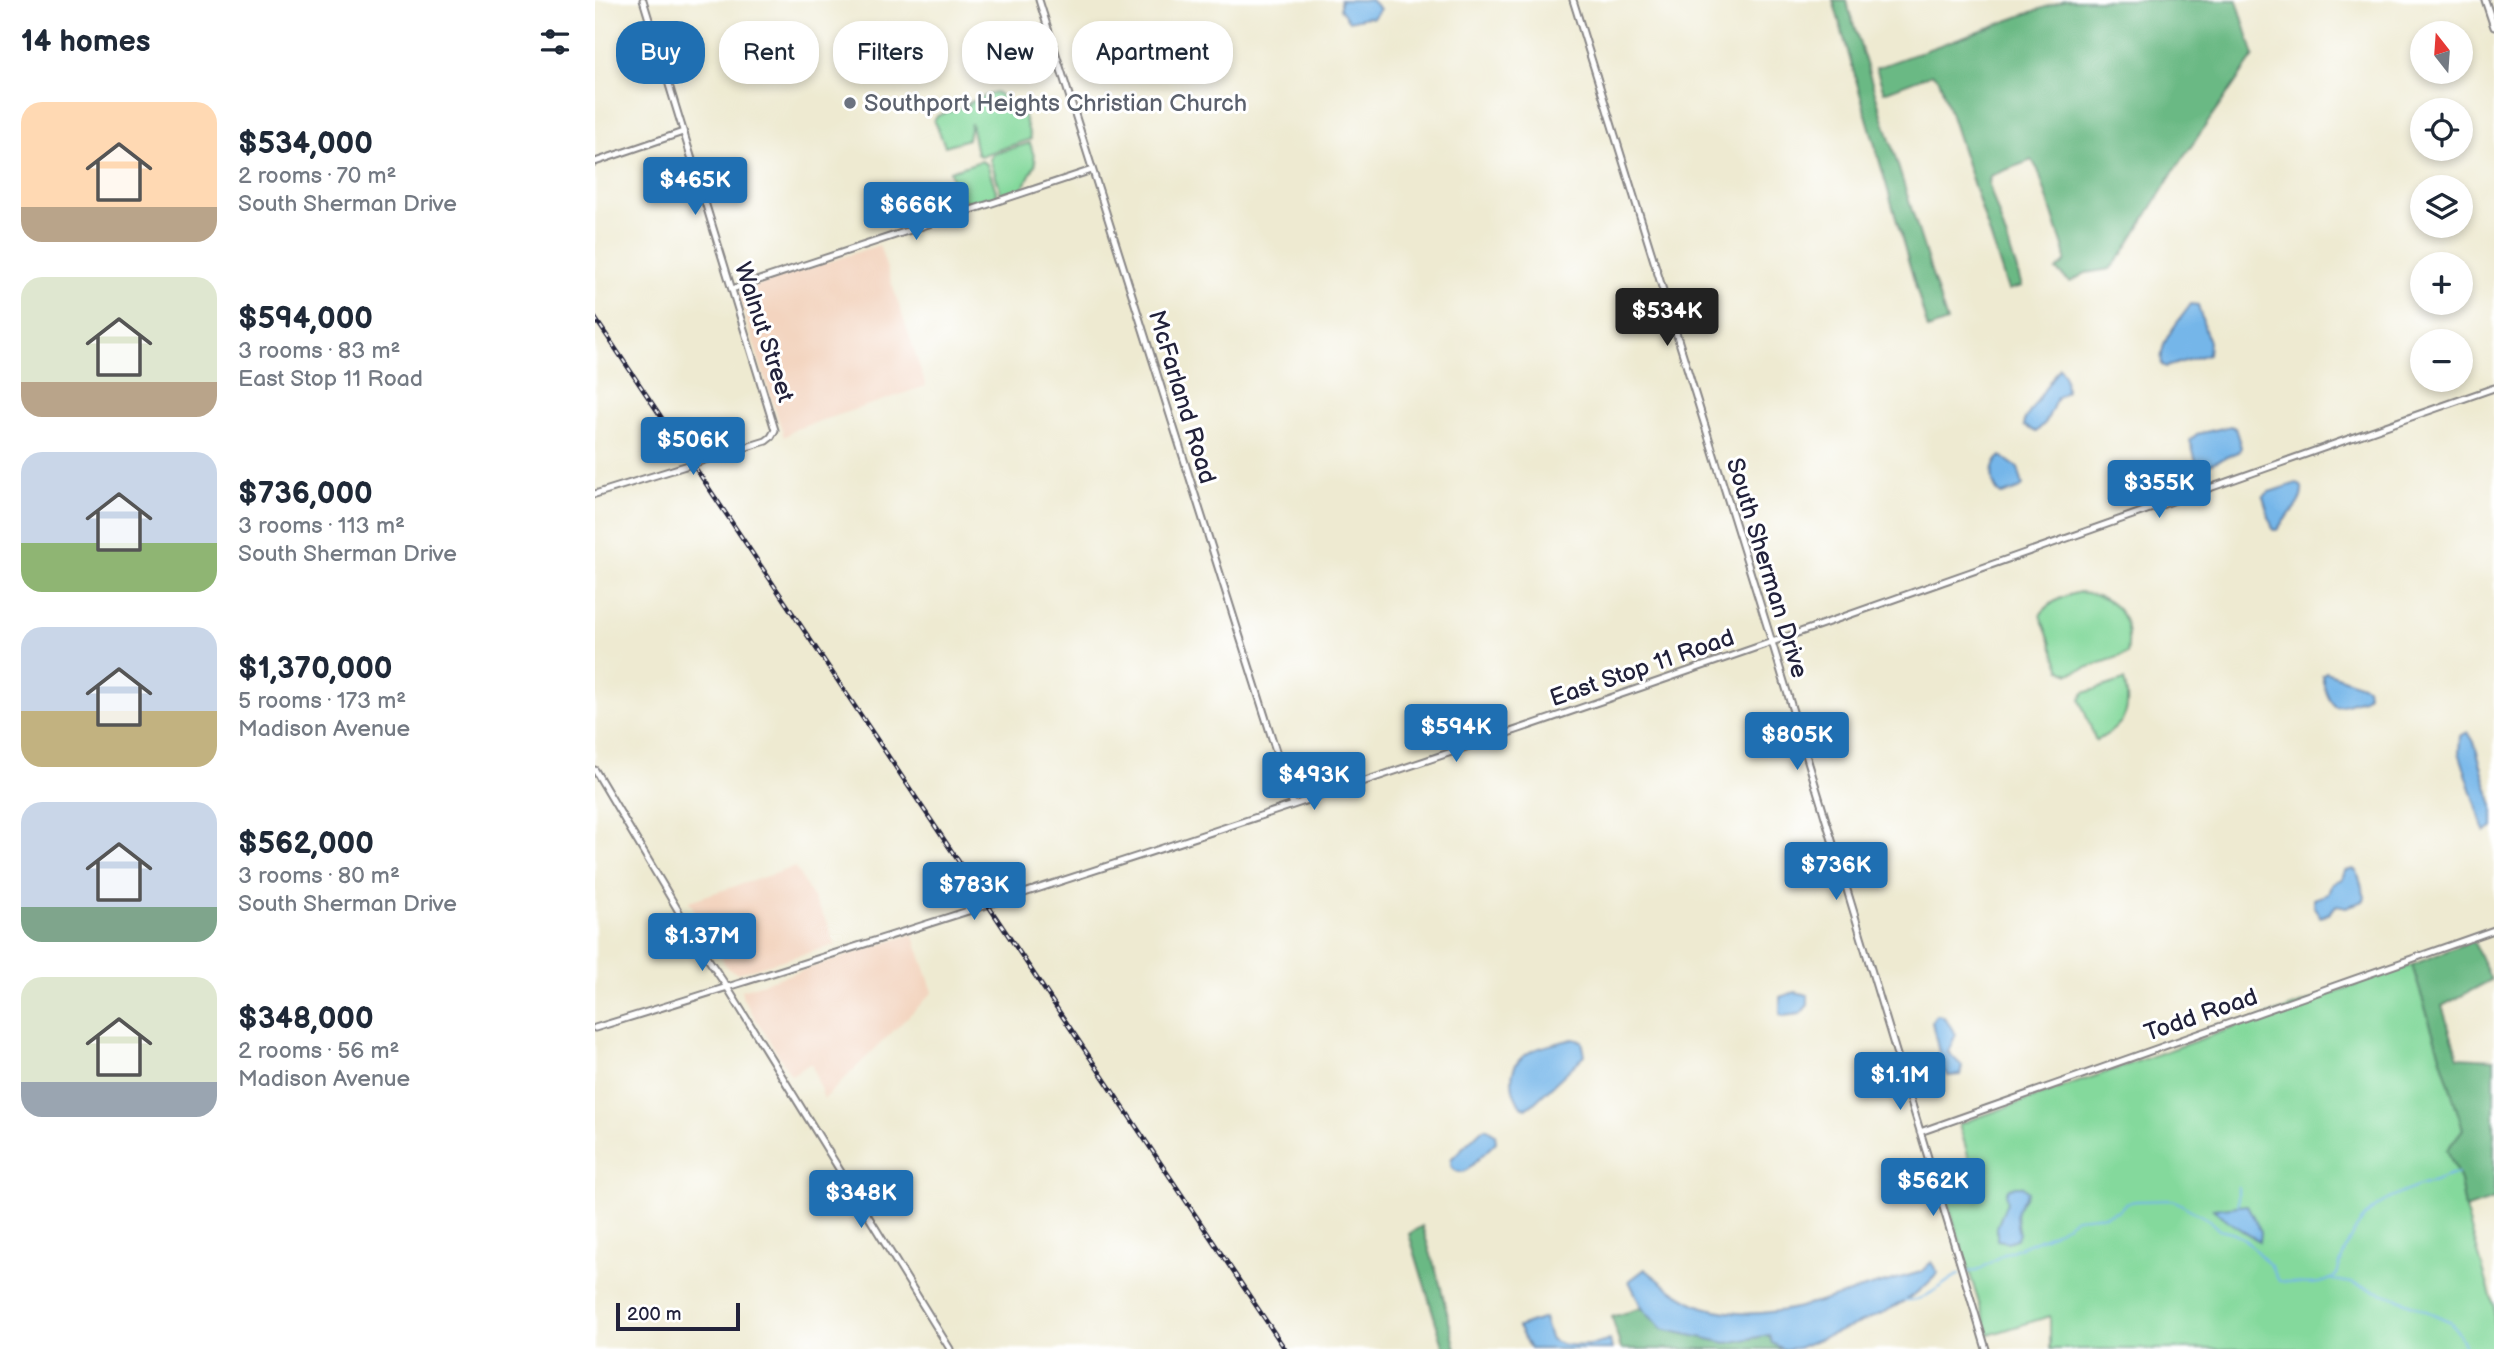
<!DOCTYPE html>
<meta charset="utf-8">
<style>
body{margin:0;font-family:"Balsamiq Sans",sans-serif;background:#f6f6f7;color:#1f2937;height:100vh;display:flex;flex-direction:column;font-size:26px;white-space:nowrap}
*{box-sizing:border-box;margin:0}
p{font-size:23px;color:#747a83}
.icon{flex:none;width:38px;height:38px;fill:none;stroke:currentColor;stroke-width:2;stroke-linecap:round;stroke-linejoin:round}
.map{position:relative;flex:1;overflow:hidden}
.drawer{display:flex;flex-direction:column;background:#fff;width:595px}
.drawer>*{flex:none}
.banner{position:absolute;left:21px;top:21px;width:665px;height:63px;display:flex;gap:14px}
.needle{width:46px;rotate:343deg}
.controls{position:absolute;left:1815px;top:21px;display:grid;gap:14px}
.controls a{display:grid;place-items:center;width:63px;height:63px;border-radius:50%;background:#fff;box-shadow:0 4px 10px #0003;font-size:35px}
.scale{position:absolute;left:21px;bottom:18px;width:124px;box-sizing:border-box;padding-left:7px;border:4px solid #22223b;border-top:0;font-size:19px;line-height:24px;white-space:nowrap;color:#22223b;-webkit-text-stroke:5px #fff;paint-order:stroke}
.price{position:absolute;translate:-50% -60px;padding:0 16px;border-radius:7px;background:#1f6fb2;color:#fff;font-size:23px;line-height:46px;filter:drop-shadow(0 2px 4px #0008)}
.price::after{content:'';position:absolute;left:50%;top:42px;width:21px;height:16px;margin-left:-10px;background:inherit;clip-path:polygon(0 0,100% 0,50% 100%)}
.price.selected{background:#222;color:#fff}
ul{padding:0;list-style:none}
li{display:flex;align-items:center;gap:21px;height:175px;padding:0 21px}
li span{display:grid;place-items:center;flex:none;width:196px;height:140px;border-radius:21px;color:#555}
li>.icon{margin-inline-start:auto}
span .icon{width:84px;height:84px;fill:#fffc;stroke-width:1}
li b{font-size:30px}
h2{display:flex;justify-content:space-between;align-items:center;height:84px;padding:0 21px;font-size:30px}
.tag{padding:0 24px;border-radius:28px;background:#fff;box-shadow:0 4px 10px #0003;font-size:24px;line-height:63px}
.tag.selected{background:#1f6fb2;color:#fff}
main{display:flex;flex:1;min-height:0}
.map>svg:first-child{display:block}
</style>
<main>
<section class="drawer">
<h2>14 homes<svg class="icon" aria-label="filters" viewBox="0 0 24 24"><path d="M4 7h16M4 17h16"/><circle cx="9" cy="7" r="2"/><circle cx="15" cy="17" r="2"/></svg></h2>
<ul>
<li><span style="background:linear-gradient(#ffd9b3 75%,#b9a48a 0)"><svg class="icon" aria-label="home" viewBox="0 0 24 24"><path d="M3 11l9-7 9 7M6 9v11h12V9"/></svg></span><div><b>$534,000</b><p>2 rooms · 70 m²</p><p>South Sherman Drive</p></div></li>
<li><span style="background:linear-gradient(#dfe7d0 75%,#b9a48a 0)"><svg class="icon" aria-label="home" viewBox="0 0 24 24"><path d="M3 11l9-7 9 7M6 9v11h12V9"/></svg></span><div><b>$594,000</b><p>3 rooms · 83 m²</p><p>East Stop 11 Road</p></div></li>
<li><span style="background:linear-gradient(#c9d6e8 65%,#8fb573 0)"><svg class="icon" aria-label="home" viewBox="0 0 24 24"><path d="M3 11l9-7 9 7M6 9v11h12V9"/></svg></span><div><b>$736,000</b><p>3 rooms · 113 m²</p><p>South Sherman Drive</p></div></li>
<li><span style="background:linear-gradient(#c9d6e8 60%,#c2b280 0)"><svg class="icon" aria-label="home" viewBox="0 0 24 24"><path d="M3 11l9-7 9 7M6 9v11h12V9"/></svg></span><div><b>$1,370,000</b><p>5 rooms · 173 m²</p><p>Madison Avenue</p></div></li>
<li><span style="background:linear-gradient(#c9d6e8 75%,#7fa58c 0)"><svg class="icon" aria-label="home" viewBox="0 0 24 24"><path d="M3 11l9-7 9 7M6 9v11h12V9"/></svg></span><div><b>$562,000</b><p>3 rooms · 80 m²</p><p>South Sherman Drive</p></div></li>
<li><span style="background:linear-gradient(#dfe7d0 75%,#9aa5b1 0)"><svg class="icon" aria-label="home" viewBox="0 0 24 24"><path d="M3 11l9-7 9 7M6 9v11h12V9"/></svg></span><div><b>$348,000</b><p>2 rooms · 56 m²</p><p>Madison Avenue</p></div></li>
</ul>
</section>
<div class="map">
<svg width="1899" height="1349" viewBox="0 0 1899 1349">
<rect width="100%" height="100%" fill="#fff"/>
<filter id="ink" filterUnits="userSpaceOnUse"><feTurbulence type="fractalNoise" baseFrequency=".0143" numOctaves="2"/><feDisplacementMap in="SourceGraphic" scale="14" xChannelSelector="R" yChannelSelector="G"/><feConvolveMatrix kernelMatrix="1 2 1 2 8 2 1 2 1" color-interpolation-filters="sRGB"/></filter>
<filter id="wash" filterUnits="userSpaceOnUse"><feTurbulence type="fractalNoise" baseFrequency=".00686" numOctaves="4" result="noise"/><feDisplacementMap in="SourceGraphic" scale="28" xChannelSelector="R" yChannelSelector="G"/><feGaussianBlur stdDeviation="1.57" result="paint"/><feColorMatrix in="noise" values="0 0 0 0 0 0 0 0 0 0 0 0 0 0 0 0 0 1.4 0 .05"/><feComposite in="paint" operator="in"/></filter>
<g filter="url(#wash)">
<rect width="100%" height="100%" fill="#eeead1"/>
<!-- built -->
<path fill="#f3d4bf" d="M 284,245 L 331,386 L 201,429 L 189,437 L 144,297 L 145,291 Z
M 200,867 L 233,924 L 240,945 L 143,973 L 133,969 L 94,901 Z
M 318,934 L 338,992 L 229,1099 L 216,1063 L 196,1075 L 147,997 L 147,990 Z"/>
<!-- green -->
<path fill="#84d99c" stroke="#537e6c" stroke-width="2" d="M 401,92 L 428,113 L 436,139 L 385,156 L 382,154 L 376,123 L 373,139 L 350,146 L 339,120 L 342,116 L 372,105 L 373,108 L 373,103 Z
M 435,143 L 441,163 L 428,188 L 407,195 L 395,159 L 398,154 Z
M 386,161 L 392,164 L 403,197 L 380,205 L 362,196 L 355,171 Z
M 1485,592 C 1521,597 1538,617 1532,654 L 1474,674 L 1466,670 L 1445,615 C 1456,601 1468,596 1485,592 Z
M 1529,680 C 1538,712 1529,726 1501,741 L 1485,700 L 1489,693 Z
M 1817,965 L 1868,1129 L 1852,1150 L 1865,1180 L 1870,1209 L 1899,1306 L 1899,1349 L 1455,1349 L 1455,1316 L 1394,1335 L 1343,1172 L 1375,1162 L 1364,1124 Z"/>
<!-- forest -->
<path fill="#6bb984" stroke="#466e60" stroke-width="2" d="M 1238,0 L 1251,0 L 1352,322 L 1333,329 Z
M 1470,0 L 1642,0 L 1659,56 L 1579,171 L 1528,254 L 1515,269 L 1491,273 L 1475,282 L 1461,270 L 1470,262 L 1470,253 L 1443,170 L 1437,160 L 1395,176 L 1394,185 L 1427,286 L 1413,290 L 1344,79 L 1337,74 L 1289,92 L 1281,68 Z
M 1878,940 L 1896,980 L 1847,1006 L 1863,1057 L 1899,1059 L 1899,1199 L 1870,1209 L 1865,1180 L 1852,1150 L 1868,1129 L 1817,965 Z
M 827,1226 L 845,1284 L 861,1349 L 849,1349 L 814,1234 Z
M 1047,1308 L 1067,1329 L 1132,1343 L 1174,1335 L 1177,1343 L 1188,1349 L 1026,1349 L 1017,1317 Z"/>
<!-- water -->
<path fill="#74b6e9" stroke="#4b6c92" stroke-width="2" d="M 745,0 L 776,0 L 785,9 L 778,18 L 772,17 L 754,21 L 745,9 Z
M 1596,304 L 1603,305 L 1614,342 L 1613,354 L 1571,367 L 1567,365 C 1563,341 1583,323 1596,304 Z
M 1464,367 L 1470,377 L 1471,391 L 1462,398 L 1451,422 L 1441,432 L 1429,426 L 1429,421 Z
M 1636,426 L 1640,428 L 1646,447 L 1644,452 L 1607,467 L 1601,462 L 1595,440 L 1602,434 Z
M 1406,456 L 1423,468 L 1428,485 L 1426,488 L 1406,495 C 1396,486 1393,466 1406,456 Z
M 1702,483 L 1707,487 C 1709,505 1691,515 1682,530 L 1678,530 L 1668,497 L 1674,492 Z
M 1731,672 L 1772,687 L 1773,694 L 1768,699 L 1741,707 C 1733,701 1728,685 1727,675 Z
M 1873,732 L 1879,742 L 1898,806 L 1898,828 L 1890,832 L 1864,752 L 1865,736 Z
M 1758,869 L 1762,871 L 1770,897 L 1769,901 L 1751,907 L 1742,905 L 1734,913 L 1725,917 L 1719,907 L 1719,899 L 1733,894 L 1737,883 L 1747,879 L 1750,871 Z
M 1200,992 L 1213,995 L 1213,1005 L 1205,1014 L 1188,1016 L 1185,1014 L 1185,997 Z
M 1341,1015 L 1348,1016 L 1361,1034 L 1353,1052 L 1367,1066 L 1365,1075 L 1353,1076 L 1348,1070 L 1337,1022 Z
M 978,1039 L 987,1041 L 990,1055 L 937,1105 L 931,1108 L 926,1106 C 919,1097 917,1090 917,1079 C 918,1048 954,1046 978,1039 Z
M 891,1128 L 900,1134 L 901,1142 L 872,1170 C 865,1174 860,1172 856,1166 L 856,1159 L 886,1130 Z
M 1420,1186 L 1427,1186 L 1433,1192 C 1422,1211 1418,1209 1424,1234 L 1421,1239 L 1413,1242 L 1402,1240 L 1402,1227 L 1412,1202 L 1411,1194 L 1413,1189 Z
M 1652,1205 L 1666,1232 L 1665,1241 C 1651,1234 1629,1219 1618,1209 Z
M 1336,1262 L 1343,1273 C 1311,1311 1248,1328 1203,1348 L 1188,1349 L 1177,1343 L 1174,1335 L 1132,1343 L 1067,1329 L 1047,1308 L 1034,1281 L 1050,1269 C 1067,1283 1088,1300 1109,1307 C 1165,1324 1220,1304 1273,1287 C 1291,1282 1308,1277 1326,1272 Z
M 949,1318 C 951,1324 953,1334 956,1339 C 968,1349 1000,1346 1015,1340 L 1017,1349 L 935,1349 L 923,1327 Z"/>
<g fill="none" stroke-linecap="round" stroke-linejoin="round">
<!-- stream -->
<path stroke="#74b6e9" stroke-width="2" d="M 1643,1186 L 1643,1205
M 1370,1272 L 1382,1271 L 1407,1255 L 1461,1232 L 1481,1218 L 1511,1215 L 1524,1210 L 1531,1203 L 1541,1201 L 1578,1200 L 1614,1220 L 1624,1230 L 1637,1233 L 1648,1238 L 1676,1266 L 1684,1281 C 1702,1283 1728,1289 1742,1274 C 1764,1198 1794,1198 1862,1173
M 1738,1280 L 1757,1283 L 1804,1299 L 1854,1321 L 1863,1332 L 1871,1349
M 1309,1300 C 1331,1303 1346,1283 1365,1274"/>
</g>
</g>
<g filter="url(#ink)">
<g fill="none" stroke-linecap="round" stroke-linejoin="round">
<defs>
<path id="secondary" d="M 444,0 L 698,805
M 978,0 L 1177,642 L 1391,1349
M 1890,0 L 1899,27
M 0,162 L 88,132
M 137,289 L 497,170
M 0,494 L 171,441 L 176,437 L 180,430 L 48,0
M 0,770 L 103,944 L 132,987 L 355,1349
M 0,1028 C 395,907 787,778 1177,642 C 1418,559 1658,472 1899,388
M 1325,1132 L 1899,930"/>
</defs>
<!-- secondary casing -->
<use href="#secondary" stroke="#888686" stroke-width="9"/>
<!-- secondary -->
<use href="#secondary" stroke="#fff" stroke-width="5"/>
<defs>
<path id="rail" d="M 0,318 L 690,1349"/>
</defs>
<!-- rail casing -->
<use href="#rail" stroke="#22223b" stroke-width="4.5"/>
<!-- rail -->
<use href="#rail" stroke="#fff" stroke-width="2" stroke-dasharray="5" stroke-linecap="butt"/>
</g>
</g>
<!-- markers -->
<circle fill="#6b7280" stroke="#fff" stroke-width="2.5" cx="255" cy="103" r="7"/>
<g text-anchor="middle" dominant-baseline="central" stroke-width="6" stroke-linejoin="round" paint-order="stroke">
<!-- worship labels -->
<g font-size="24" fill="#5b616d" stroke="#fff" text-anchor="start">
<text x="269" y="103">Southport Heights Christian Church</text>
</g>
<!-- street labels -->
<g font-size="24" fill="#22223b" stroke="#fff">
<text transform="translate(169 332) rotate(72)">Walnut Street</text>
<text transform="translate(587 397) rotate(73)">McFarland Road</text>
<text transform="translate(1172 568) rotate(73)">South Sherman Drive</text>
<text transform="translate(1047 668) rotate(-19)">East Stop 11 Road</text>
<text transform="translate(1606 1015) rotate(-19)">Todd Road</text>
</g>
</g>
</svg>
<div class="controls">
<a><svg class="needle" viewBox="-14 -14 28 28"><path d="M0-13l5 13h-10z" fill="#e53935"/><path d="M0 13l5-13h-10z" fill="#747a83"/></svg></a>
<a><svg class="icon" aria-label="locate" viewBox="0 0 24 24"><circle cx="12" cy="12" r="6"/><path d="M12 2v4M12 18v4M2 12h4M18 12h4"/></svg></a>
<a><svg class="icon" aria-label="layers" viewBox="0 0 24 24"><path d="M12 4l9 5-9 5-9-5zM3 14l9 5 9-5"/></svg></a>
<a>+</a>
<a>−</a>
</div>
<div class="scale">200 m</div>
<b class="price" style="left:100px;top:217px">$465K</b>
<b class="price" style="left:321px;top:242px">$666K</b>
<b class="price selected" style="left:1072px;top:348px">$534K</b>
<b class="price" style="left:98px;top:477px">$506K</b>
<b class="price" style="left:1564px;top:520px">$355K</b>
<b class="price" style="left:861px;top:764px">$594K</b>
<b class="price" style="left:1202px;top:772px">$805K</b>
<b class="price" style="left:719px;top:812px">$493K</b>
<b class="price" style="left:1241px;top:902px">$736K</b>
<b class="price" style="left:379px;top:922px">$783K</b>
<b class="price" style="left:107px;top:973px">$1.37M</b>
<b class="price" style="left:1305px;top:1112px">$1.1M</b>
<b class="price" style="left:1338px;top:1218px">$562K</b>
<b class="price" style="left:266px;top:1230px">$348K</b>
<div class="banner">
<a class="tag selected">Buy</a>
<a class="tag">Rent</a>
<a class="tag">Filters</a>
<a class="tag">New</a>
<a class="tag">Apartment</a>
</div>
</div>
</main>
